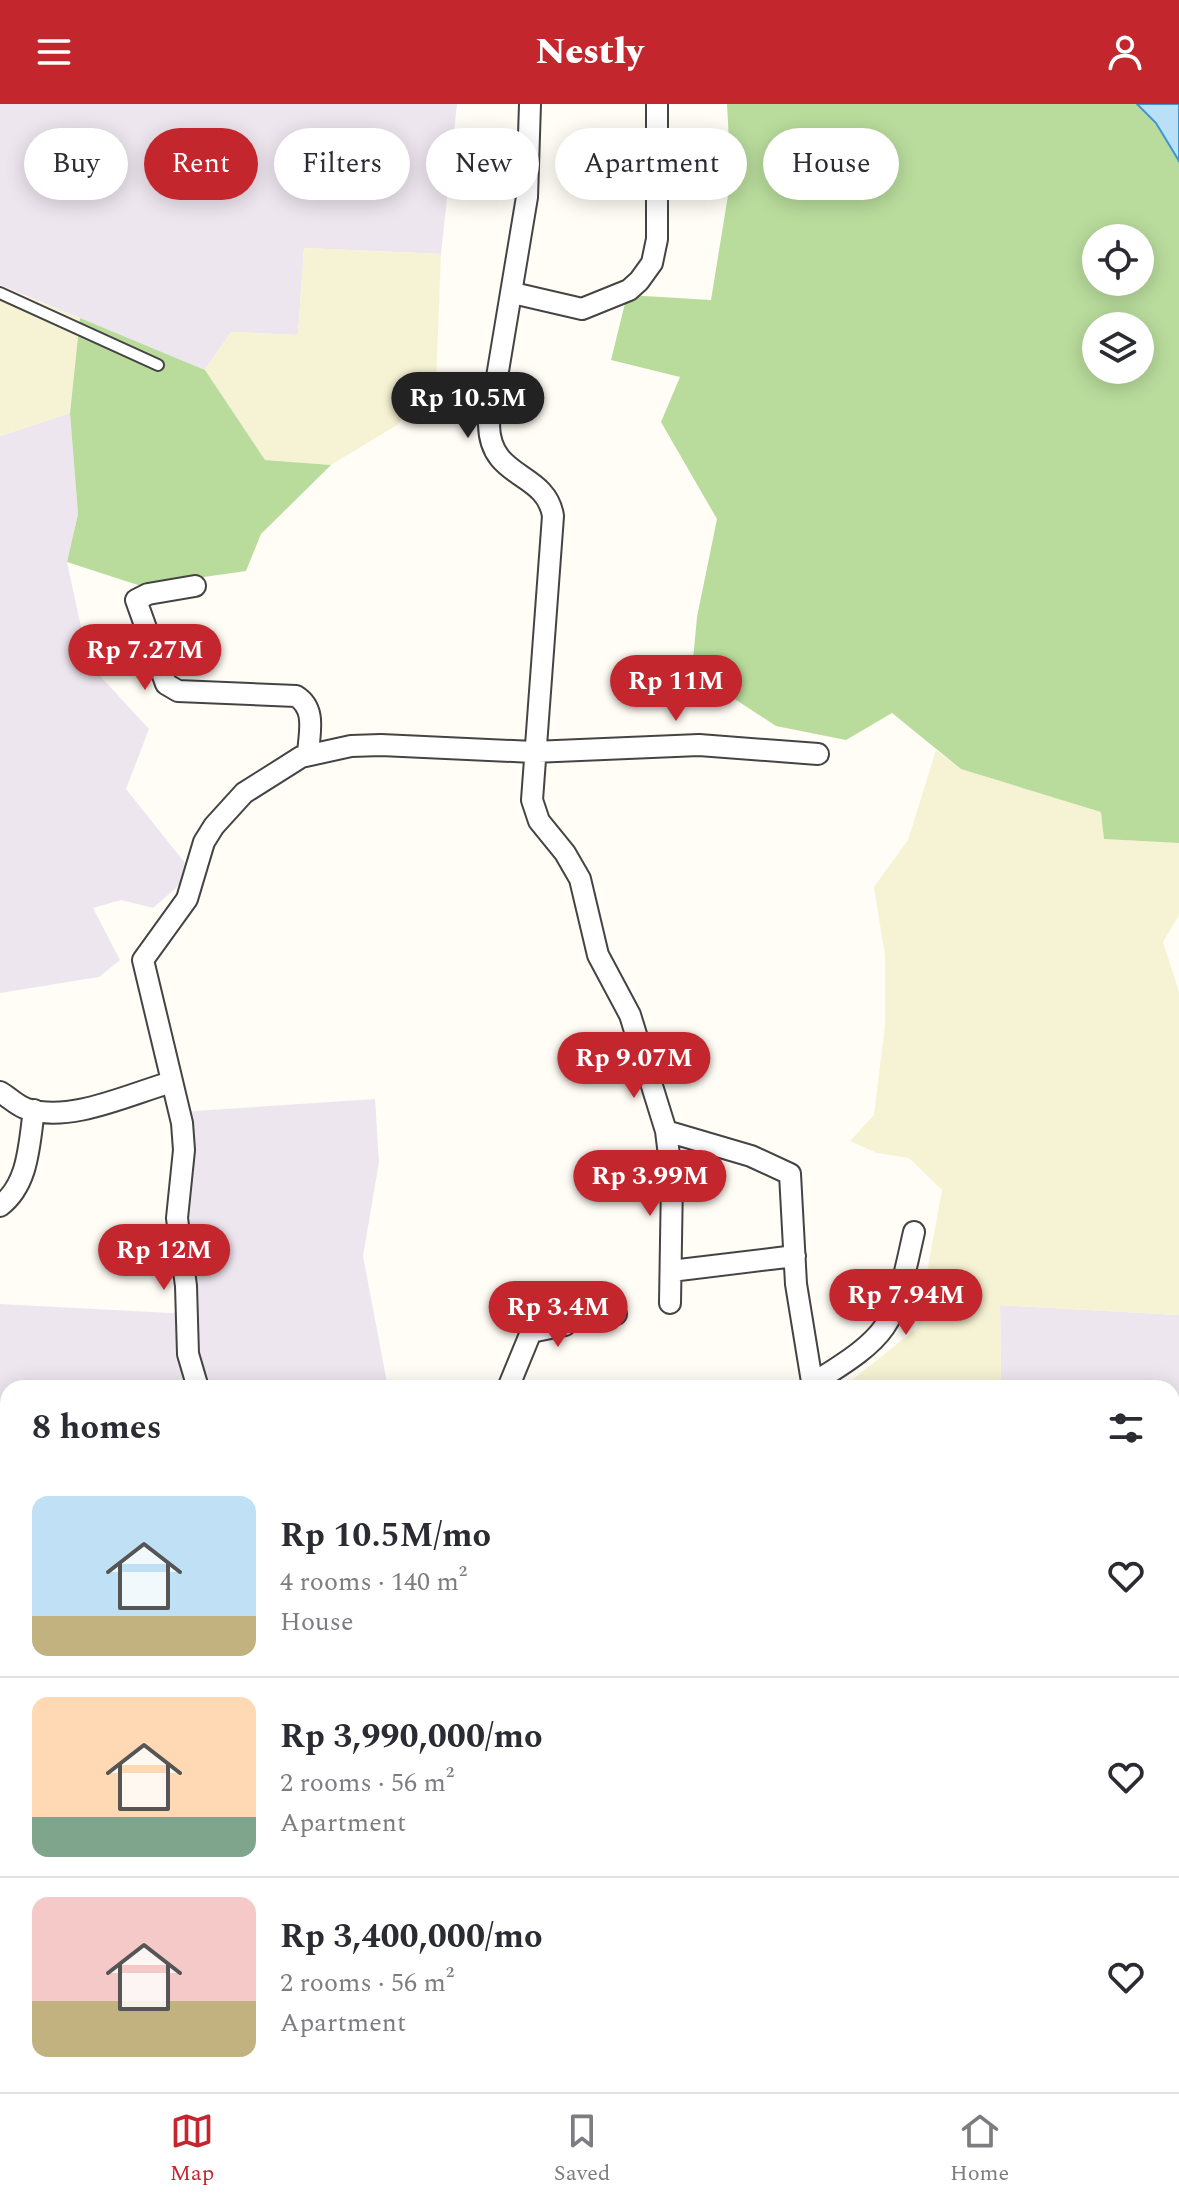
<!DOCTYPE html>
<meta charset="utf-8">
<style>
body{margin:0;font-family:Spectral,serif;background:#f2f2f3;color:#2b2b33;height:100vh;display:flex;flex-direction:column;font-size:30px;white-space:nowrap}
*{box-sizing:border-box;margin:0}
p{font-size:26px;color:#7c7c81}
.icon{flex:none;width:44px;height:44px;fill:none;stroke:currentColor;stroke-width:2;stroke-linecap:round;stroke-linejoin:round}
.map{position:relative;flex:1;overflow:hidden}
.panel{position:absolute;left:0px;top:1276px;width:1180px;height:712px;display:flex;flex-direction:column;background:#fff;border-radius:24px 24px 0 0;box-shadow:0 4px 20px #0003}
.panel>*{flex:none}
.banner{position:absolute;left:24px;top:24px;width:1132px;height:72px;display:flex;gap:16px}
.controls{position:absolute;left:1082px;top:120px;display:grid;gap:16px}
.controls a{display:grid;place-items:center;width:72px;height:72px;border-radius:50%;background:#fff;box-shadow:0 4px 20px #0003;font-size:40px}
.price{position:absolute;translate:-50% -68px;padding:0 18px;border-radius:28px;background:#c4262e;color:#fff;font-size:26px;line-height:52px;filter:drop-shadow(0 2px 4px #0008)}
.price::after{content:'';position:absolute;left:50%;top:48px;width:24px;height:18px;margin-left:-12px;background:inherit;clip-path:polygon(0 0,100% 0,50% 100%)}
.price.on{background:#222;color:#fff}
ul{padding:0;list-style:none}
li{display:flex;align-items:center;gap:24px;height:200px;padding:0 32px}
li+li{border-top:2px solid #e1e1e2}
li span{display:grid;place-items:center;flex:none;width:224px;height:160px;border-radius:16px;color:#555}
li>.icon{margin-inline-start:auto}
span .icon{width:96px;height:96px;fill:#fffc;stroke-width:1}
li b{font-size:34px}
h2{display:flex;justify-content:space-between;align-items:center;height:96px;padding:0 32px;font-size:34px}
.pill{padding:0 28px;border-radius:36px;background:#fff;box-shadow:0 4px 20px #0003;font-size:28px;line-height:72px}
.pill.on{background:#c4262e;color:#fff}
header{display:flex;justify-content:space-between;align-items:center;height:104px;padding:0 32px;background:#c4262e;color:#fff;font-size:36px;font-weight:800}
.tab-bar{display:flex;justify-content:space-around;align-items:center;height:112px;border-top:2px solid #e1e1e2;background:#fff;font-size:22px;color:#7c7c81}
.tab-bar a{display:grid;justify-items:center;gap:4px}
.tab-bar .on{color:#c4262e}
.map>svg:first-child{display:block}
</style>
<header><svg class="icon" aria-label="menu" viewBox="0 0 24 24"><path d="M4 6h16M4 12h16M4 18h16"/></svg>Nestly<svg class="icon" aria-label="person" viewBox="0 0 24 24"><circle cx="12" cy="8" r="4"/><path d="M4 21q1-7 8-7t8 7"/></svg></header>
<div class="map">
<svg width="1179" height="1988" viewBox="0 0 1179 1988">
<rect width="100%" height="100%" fill="#fffdf5"/>
<!-- industrial -->
<path fill="#eee6ef" d="M 0,0 L 457,0 L 441,150 L 304,144 L 298,231 L 231,228 L 205,266 L 0,181 Z
M 70,309 L 78,410 L 67,458 L 89,560 L 149,625 L 126,685 L 193,769 L 153,804 L 121,796 L 93,804 L 120,856 L 99,873 L 0,889 L 0,332 Z
M 375,995 L 379,1058 L 363,1152 L 388,1284 L 8,1284 L 8,1422 L 0,1422 L 0,1200 L 190,1210 L 179,1008 Z
M 1000,1201 L 1179,1211 L 1179,1356 L 1172,1357 L 1172,1284 L 1001,1284 Z
M 1172,1894 L 1179,1894 L 1179,1988 L 969,1988 L 969,1980 L 1172,1980 Z
M 249,1980 L 561,1980 L 557,1988 L 247,1988 Z"/>
<!-- farmland -->
<path fill="#f6f3d4" d="M 304,144 L 441,150 L 436,279 L 397,321 L 331,361 L 265,356 L 205,266 L 231,228 L 298,231 Z
M 0,182 L 80,214 L 70,309 L 0,332 Z
M 936,646 L 961,665 L 1102,708 L 1104,735 L 1179,739 L 1179,811 L 1163,838 L 1179,888 L 1179,1211 L 1000,1201 L 1001,1284 L 842,1284 L 917,1224 L 942,1086 L 909,1054 L 877,1049 L 850,1037 L 874,1011 L 885,922 L 885,852 L 874,783 L 908,736 Z"/>
<!-- forest -->
<path fill="#b9dc9c" fill-rule="evenodd" d="M 727,0 L 1137,0 L 1156,19 L 1179,57 L 1179,739 L 1104,735 L 1101,708 L 961,665 L 892,609 L 846,636 L 776,622 L 692,567 L 697,513 L 717,415 L 661,318 L 680,273 L 611,256 L 627,191 L 711,196 L 731,73 ZM 1096,134 L 1140,134 L 1140,178 L 1096,178 ZM 1096,222 L 1140,222 L 1140,266 L 1096,266 Z
M 80,214 L 205,266 L 265,356 L 331,361 L 261,430 L 246,467 L 141,482 L 67,458 L 78,410 L 70,309 Z"/>
<!-- water -->
<path fill="#b9e0f7" stroke="#3f96cf" stroke-width="2" d="M 1137,0 L 1179,0 L 1179,57 L 1156,19 Z
M 8,1705 L 8,1917 L 0,1914 L 0,1714 Z
M 138,1980 L 249,1980 L 249,1981 L 247,1988 L 138,1988 Z"/>
<g fill="none" stroke-linecap="round" stroke-linejoin="round">
<defs>
<path id="lane" d="M 0,189 L 158,261
M 0,1403 L 8,1404
M 1172,1911 L 1179,1912
M 384,1988 L 385,1980
M 978,1988 L 979,1980"/>
<path id="street" d="M 530,0 L 527,93 L 489,321 C 490,376 546,367 553,412 L 532,696 L 539,717 L 565,749 L 580,775 L 598,851 L 630,911 L 666,1027 L 751,1052 L 790,1070 L 796,1180 L 813,1284
M 513,189 L 582,205 L 629,186 L 639,177 L 652,159 L 657,135 L 657,0
M 195,482 L 148,490 L 136,496 L 166,580 L 178,587 L 296,592 C 317,605 309,629 308,651
M 0,988 C 9,993 17,1002 27,1005 C 71,1019 129,990 172,978
M 666,1027 L 672,1076 L 670,1199
M 0,1102 C 29,1080 29,1040 34,1006
M 671,1167 L 795,1152
M 813,1279 C 896,1228 893,1221 914,1128
M 198,1284 L 188,1250 L 186,1182 L 177,1114 L 184,1046 L 182,1019 L 143,856 L 187,795 L 204,738 L 214,722 L 244,689 L 301,653 L 351,642 L 381,641 L 533,648 L 699,641 L 818,650
M 508,1284 L 531,1228 L 565,1221 L 575,1209 L 616,1210
M 0,1556 L 8,1546
M 1172,1586 L 1179,1586
M 1172,1809 L 1179,1811
M 0,1933 L 8,1937
M 59,1980 L 62,1988
M 827,1980 L 871,1988
M 568,1988 L 572,1980"/>
</defs>
<!-- lane casing -->
<use href="#lane" stroke="#444" stroke-width="14"/>
<!-- street casing -->
<use href="#street" stroke="#444" stroke-width="24"/>
<!-- lane -->
<use href="#lane" stroke="#fff" stroke-width="10"/>
<!-- street -->
<use href="#street" stroke="#fff" stroke-width="20"/>
</g>
</svg>
<div class="controls">
<a><svg class="icon" aria-label="locate" viewBox="0 0 24 24"><circle cx="12" cy="12" r="6"/><path d="M12 2v4M12 18v4M2 12h4M18 12h4"/></svg></a>
<a><svg class="icon" aria-label="layers" viewBox="0 0 24 24"><path d="M12 4l9 5-9 5-9-5zM3 14l9 5 9-5"/></svg></a>
</div>
<b class="price on" style="left:468px;top:336px">Rp 10.5M</b>
<b class="price" style="left:145px;top:588px">Rp 7.27M</b>
<b class="price" style="left:676px;top:619px">Rp 11M</b>
<b class="price" style="left:634px;top:996px">Rp 9.07M</b>
<b class="price" style="left:650px;top:1114px">Rp 3.99M</b>
<b class="price" style="left:164px;top:1188px">Rp 12M</b>
<b class="price" style="left:906px;top:1233px">Rp 7.94M</b>
<b class="price" style="left:558px;top:1245px">Rp 3.4M</b>
<div class="banner">
<a class="pill">Buy</a>
<a class="pill on">Rent</a>
<a class="pill">Filters</a>
<a class="pill">New</a>
<a class="pill">Apartment</a>
<a class="pill">House</a>
</div>
<section class="panel">
<h2>8 homes<svg class="icon" aria-label="filters" viewBox="0 0 24 24"><path d="M4 7h16M4 17h16"/><circle cx="9" cy="7" r="2"/><circle cx="15" cy="17" r="2"/></svg></h2>
<ul>
<li><span style="background:linear-gradient(#bfe0f5 75%,#c2b280 0)"><svg class="icon" aria-label="home" viewBox="0 0 24 24"><path d="M3 11l9-7 9 7M6 9v11h12V9"/></svg></span><div><b>Rp 10.5M/mo</b><p>4 rooms · 140 m²</p><p>House</p></div><svg class="icon" aria-label="heart" viewBox="0 0 24 24"><path d="M12 20l-8-8c-3-5 5-10 8-4 3-6 11-1 8 4z"/></svg></li>
<li><span style="background:linear-gradient(#ffd9b3 75%,#7fa58c 0)"><svg class="icon" aria-label="home" viewBox="0 0 24 24"><path d="M3 11l9-7 9 7M6 9v11h12V9"/></svg></span><div><b>Rp 3,990,000/mo</b><p>2 rooms · 56 m²</p><p>Apartment</p></div><svg class="icon" aria-label="heart" viewBox="0 0 24 24"><path d="M12 20l-8-8c-3-5 5-10 8-4 3-6 11-1 8 4z"/></svg></li>
<li><span style="background:linear-gradient(#f6c9c9 65%,#c2b280 0)"><svg class="icon" aria-label="home" viewBox="0 0 24 24"><path d="M3 11l9-7 9 7M6 9v11h12V9"/></svg></span><div><b>Rp 3,400,000/mo</b><p>2 rooms · 56 m²</p><p>Apartment</p></div><svg class="icon" aria-label="heart" viewBox="0 0 24 24"><path d="M12 20l-8-8c-3-5 5-10 8-4 3-6 11-1 8 4z"/></svg></li>
</ul>
</section>
</div>
<nav class="tab-bar">
<a class="on"><svg class="icon" aria-label="map" viewBox="0 0 24 24"><path d="M3 6l6-2 6 2 6-2v14l-6 2-6-2-6 2zM9 4v14M15 6v14"/></svg>Map</a>
<a><svg class="icon" aria-label="saved" viewBox="0 0 24 24"><path d="M7 4h10v16l-5-4-5 4z"/></svg>Saved</a>
<a><svg class="icon" aria-label="home" viewBox="0 0 24 24"><path d="M3 11l9-7 9 7M6 9v11h12V9"/></svg>Home</a>
</nav>
